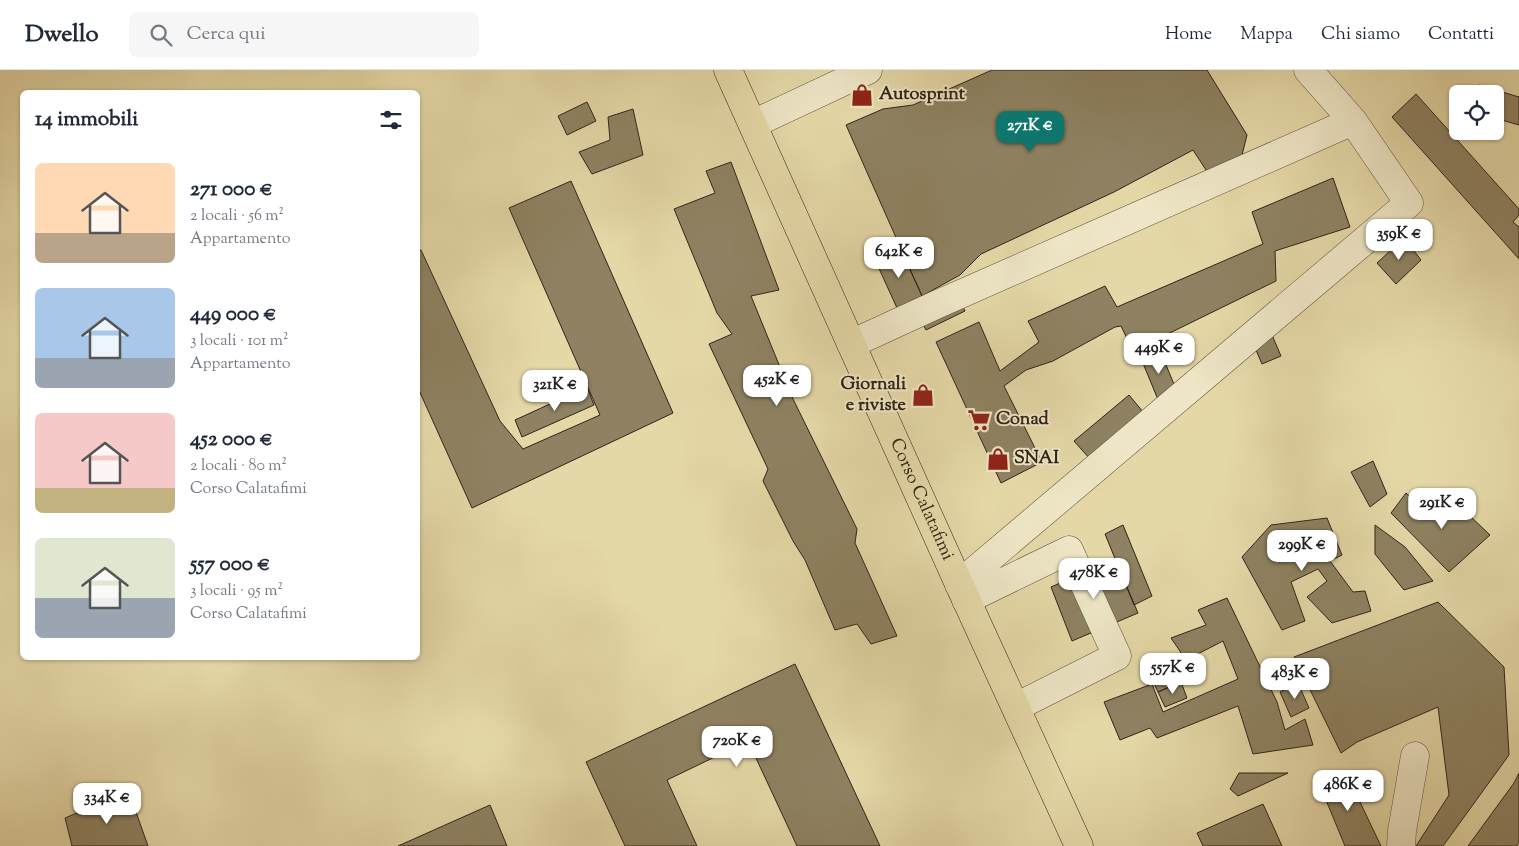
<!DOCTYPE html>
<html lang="it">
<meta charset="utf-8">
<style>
body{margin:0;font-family:"Sorts Mill Goudy",serif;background:#f6f6f7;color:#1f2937;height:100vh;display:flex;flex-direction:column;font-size:19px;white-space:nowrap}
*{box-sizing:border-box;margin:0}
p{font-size:16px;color:#747a83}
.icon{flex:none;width:28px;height:28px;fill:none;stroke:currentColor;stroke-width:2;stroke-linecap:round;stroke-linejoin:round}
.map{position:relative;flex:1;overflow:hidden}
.side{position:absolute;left:20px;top:20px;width:400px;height:570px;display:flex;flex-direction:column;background:#fff;border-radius:8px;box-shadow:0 1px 4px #0004}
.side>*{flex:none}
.controls{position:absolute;left:1449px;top:15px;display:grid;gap:10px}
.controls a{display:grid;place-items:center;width:55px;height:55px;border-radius:8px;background:#fff;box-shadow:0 1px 4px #0004;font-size:25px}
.price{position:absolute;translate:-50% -42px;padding:0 11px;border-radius:10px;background:#fff;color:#222;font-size:16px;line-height:32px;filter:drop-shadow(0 1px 2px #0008)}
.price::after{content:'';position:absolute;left:50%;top:30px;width:15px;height:11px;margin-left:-8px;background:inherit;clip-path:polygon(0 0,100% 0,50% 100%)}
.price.on{background:#0f766e;color:#fff}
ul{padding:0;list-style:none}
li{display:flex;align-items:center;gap:15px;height:125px;padding:0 15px}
li span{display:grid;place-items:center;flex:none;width:140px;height:100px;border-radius:8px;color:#555}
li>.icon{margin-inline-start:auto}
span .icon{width:60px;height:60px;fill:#fffc;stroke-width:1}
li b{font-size:21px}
h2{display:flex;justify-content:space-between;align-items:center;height:60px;padding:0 15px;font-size:21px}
header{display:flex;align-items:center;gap:30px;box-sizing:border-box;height:70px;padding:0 25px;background:#fff;border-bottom:1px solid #e0e1e3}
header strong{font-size:24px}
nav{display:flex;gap:28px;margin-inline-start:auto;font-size:18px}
.search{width:350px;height:45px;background:#f6f6f7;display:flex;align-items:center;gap:12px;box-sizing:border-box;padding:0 18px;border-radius:8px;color:#747a83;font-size:19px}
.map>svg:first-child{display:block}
</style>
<header>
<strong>Dwello</strong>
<div class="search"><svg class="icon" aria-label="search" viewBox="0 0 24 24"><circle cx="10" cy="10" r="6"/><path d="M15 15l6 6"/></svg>Cerca qui</div>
<nav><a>Home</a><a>Mappa</a><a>Chi siamo</a><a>Contatti</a></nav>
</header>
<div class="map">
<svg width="1519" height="776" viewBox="0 0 1519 776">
<rect width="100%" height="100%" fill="#e5d8a7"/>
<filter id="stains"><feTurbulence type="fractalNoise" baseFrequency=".004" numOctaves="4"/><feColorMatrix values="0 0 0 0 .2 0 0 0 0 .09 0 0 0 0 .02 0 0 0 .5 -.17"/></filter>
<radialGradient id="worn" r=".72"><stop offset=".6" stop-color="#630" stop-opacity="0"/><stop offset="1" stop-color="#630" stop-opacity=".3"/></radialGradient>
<!-- building -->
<path fill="#8e8262" stroke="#302418" d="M 992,0 L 1207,0 L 1247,65 L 1241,89 L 1208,103 L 1193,80 L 1114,122 L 981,184 L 960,205 L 922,226 L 846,55 L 883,39 L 913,35 Z
M 1479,15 L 1519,27 L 1519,55 L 1495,48 L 1495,24 L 1477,24 Z
M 1416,24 L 1519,139 L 1519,145 L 1513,152 L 1519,157 L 1519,189 L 1392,47 Z
M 587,32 L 596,51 L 567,65 L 558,46 Z
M 633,39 L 643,85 L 592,104 L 579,82 L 610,70 L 608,47 Z
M 731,92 L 779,220 L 751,226 L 793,329 L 857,459 L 855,473 L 897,566 L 871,574 L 857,554 L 835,560 L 805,490 L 793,471 L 763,411 L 768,399 L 709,274 L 732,264 L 717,243 L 674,139 L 715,123 L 706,101 Z
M 1333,108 L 1350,157 L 1275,181 L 1276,211 L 1133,281 L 1121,256 L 1115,257 L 1053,291 L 1026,300 L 1004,316 L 1042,392 L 1001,413 L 936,272 L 979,252 L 1000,301 L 1039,272 L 1028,251 L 1105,216 L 1117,237 L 1263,174 L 1252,142 Z
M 571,111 L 673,343 L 472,438 L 418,318 L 418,181 L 421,180 L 500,351 L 523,379 L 600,345 L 509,138 Z
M 1404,168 L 1421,190 L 1396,214 L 1377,193 Z
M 901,180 L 922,226 L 897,238 L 876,192 Z
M 958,227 L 965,241 L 926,260 L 918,245 Z
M 1272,265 L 1281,286 L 1262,294 L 1253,273 Z
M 1159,278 L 1178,324 L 1159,332 L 1140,286 Z
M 587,317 L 594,335 L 522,367 L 515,350 Z
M 1129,325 L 1144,343 L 1090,389 L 1074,371 Z
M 1373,391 L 1387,424 L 1370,437 L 1351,402 Z
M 1406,423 L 1426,441 L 1450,427 L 1490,465 L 1449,502 L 1391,443 Z
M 1327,448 L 1342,485 L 1330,491 L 1353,522 L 1365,521 L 1371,541 L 1332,553 L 1307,527 L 1327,511 L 1318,499 L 1291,512 L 1305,551 L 1282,560 L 1242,487 L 1271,455 Z
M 1123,455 L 1152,526 L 1134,535 L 1105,464 Z
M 1375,455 L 1405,477 L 1433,511 L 1404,520 L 1375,484 Z
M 1115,489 L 1138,543 L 1072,571 L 1051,517 Z
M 1227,528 L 1277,632 L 1285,660 L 1305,649 L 1313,675 L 1253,684 L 1238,636 L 1157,668 L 1150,658 L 1120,670 L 1104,632 L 1152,614 L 1163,642 L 1238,609 L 1223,571 L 1186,590 L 1171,568 L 1206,555 L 1198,540 Z
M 1438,532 L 1504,597 L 1509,685 L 1443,776 L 1416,776 L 1449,725 L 1438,637 L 1357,672 L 1341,683 L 1294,587 Z
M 1172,592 L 1181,612 L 1158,622 L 1149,603 Z
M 795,594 L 880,776 L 797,776 L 748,671 L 667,710 L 697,776 L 625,776 L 586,692 Z
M 1181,612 L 1187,628 L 1165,637 L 1158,622 Z
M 1298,613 L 1309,638 L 1291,647 L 1280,622 Z
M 1239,703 L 1288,703 L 1238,726 L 1230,719 Z
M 1519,703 L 1519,772 L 1517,776 L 1468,776 L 1514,713 Z
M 1347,705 L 1381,776 L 1345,776 L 1316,706 Z
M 126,722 L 131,728 L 148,776 L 72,776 L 65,748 Z
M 1263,734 L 1282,776 L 1203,776 L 1197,763 Z
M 490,735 L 507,776 L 398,776 Z"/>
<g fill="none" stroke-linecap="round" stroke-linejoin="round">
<defs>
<path id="minor" d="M 753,54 L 868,0
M 851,274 L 938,234 L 1353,51
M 959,514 L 1409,133 L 1353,51 L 1308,0
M 966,530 L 1069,480 L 1117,586 L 1016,637
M 1401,776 L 1402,761 L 1415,686"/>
<g id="major">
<path id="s1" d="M 728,0 L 959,514 L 1079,776"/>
</g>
</defs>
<!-- minor casing -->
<use href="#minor" stroke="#5d513c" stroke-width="29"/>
<!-- major casing -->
<use href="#major" stroke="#302418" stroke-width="29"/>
<!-- minor -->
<use href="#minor" stroke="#eee6c6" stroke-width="28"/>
<!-- major -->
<use href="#major" stroke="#e5d8a7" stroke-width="28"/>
</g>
<!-- icons -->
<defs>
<symbol id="shop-bare" viewBox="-9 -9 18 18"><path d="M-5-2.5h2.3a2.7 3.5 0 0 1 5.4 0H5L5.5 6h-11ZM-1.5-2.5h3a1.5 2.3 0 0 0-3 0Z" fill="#8f2418" stroke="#eee6c6" stroke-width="2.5" paint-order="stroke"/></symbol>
<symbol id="supermarket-bare" viewBox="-9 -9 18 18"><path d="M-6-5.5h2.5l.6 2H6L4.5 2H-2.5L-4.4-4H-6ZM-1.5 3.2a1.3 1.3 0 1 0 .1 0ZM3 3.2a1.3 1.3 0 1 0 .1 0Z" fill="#8f2418" stroke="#eee6c6" stroke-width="2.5" paint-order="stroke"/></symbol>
</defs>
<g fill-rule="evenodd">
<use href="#shop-bare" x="846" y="9" width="32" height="32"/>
<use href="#shop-bare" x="907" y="309" width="32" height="32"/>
<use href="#supermarket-bare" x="963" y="334" width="32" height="32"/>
<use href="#shop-bare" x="982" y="373" width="32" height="32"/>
</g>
<g text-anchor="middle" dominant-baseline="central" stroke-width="4" stroke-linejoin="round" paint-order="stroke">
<!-- poi labels -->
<g font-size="18" font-weight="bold" fill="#302418" stroke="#eee6c6" text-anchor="start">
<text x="879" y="25">Autosprint</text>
<text x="906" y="315" text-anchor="end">Giornali<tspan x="906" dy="21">e riviste</tspan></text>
<text x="996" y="350">Conad</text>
<text x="1014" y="389">SNAI</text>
</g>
<!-- street labels -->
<g font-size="18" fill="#302418" stroke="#eee6c6">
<text stroke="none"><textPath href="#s1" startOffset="471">Corso Calatafimi</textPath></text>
</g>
</g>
<rect width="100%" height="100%" filter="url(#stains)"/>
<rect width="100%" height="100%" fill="url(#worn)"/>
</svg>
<div class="controls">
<a><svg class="icon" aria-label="locate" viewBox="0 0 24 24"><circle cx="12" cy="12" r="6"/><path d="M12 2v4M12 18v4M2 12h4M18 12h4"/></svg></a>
</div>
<b class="price on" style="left:1030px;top:83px">271K €</b>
<b class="price" style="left:1399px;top:191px">359K €</b>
<b class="price" style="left:899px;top:209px">642K €</b>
<b class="price" style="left:1159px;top:305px">449K €</b>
<b class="price" style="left:777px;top:337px">452K €</b>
<b class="price" style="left:555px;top:342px">321K €</b>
<b class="price" style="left:1442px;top:460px">291K €</b>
<b class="price" style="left:1302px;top:502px">299K €</b>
<b class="price" style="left:1094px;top:530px">478K €</b>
<b class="price" style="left:1173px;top:625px">557K €</b>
<b class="price" style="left:1295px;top:630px">483K €</b>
<b class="price" style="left:737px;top:698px">720K €</b>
<b class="price" style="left:1348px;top:742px">486K €</b>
<b class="price" style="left:107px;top:755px">334K €</b>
<section class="side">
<h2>14 immobili<svg class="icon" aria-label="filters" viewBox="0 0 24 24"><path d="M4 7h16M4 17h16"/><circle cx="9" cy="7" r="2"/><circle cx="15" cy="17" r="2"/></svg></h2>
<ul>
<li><span style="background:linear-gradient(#ffd9b3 70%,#b9a48a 0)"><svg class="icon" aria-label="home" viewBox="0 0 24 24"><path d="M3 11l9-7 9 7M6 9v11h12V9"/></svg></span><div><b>271 000 €</b><p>2 locali · 56 m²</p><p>Appartamento</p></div></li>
<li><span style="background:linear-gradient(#a9c7e8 70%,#9aa5b1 0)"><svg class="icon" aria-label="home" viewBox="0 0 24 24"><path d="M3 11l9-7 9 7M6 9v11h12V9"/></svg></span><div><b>449 000 €</b><p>3 locali · 101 m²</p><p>Appartamento</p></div></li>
<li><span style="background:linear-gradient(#f6c9c9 75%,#c2b280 0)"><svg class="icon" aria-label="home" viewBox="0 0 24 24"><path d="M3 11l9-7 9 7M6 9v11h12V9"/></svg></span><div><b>452 000 €</b><p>2 locali · 80 m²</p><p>Corso Calatafimi</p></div></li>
<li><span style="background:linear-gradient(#dfe7d0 60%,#9aa5b1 0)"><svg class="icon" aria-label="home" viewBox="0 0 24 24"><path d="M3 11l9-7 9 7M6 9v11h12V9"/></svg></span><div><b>557 000 €</b><p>3 locali · 95 m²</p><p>Corso Calatafimi</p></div></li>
</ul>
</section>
</div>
